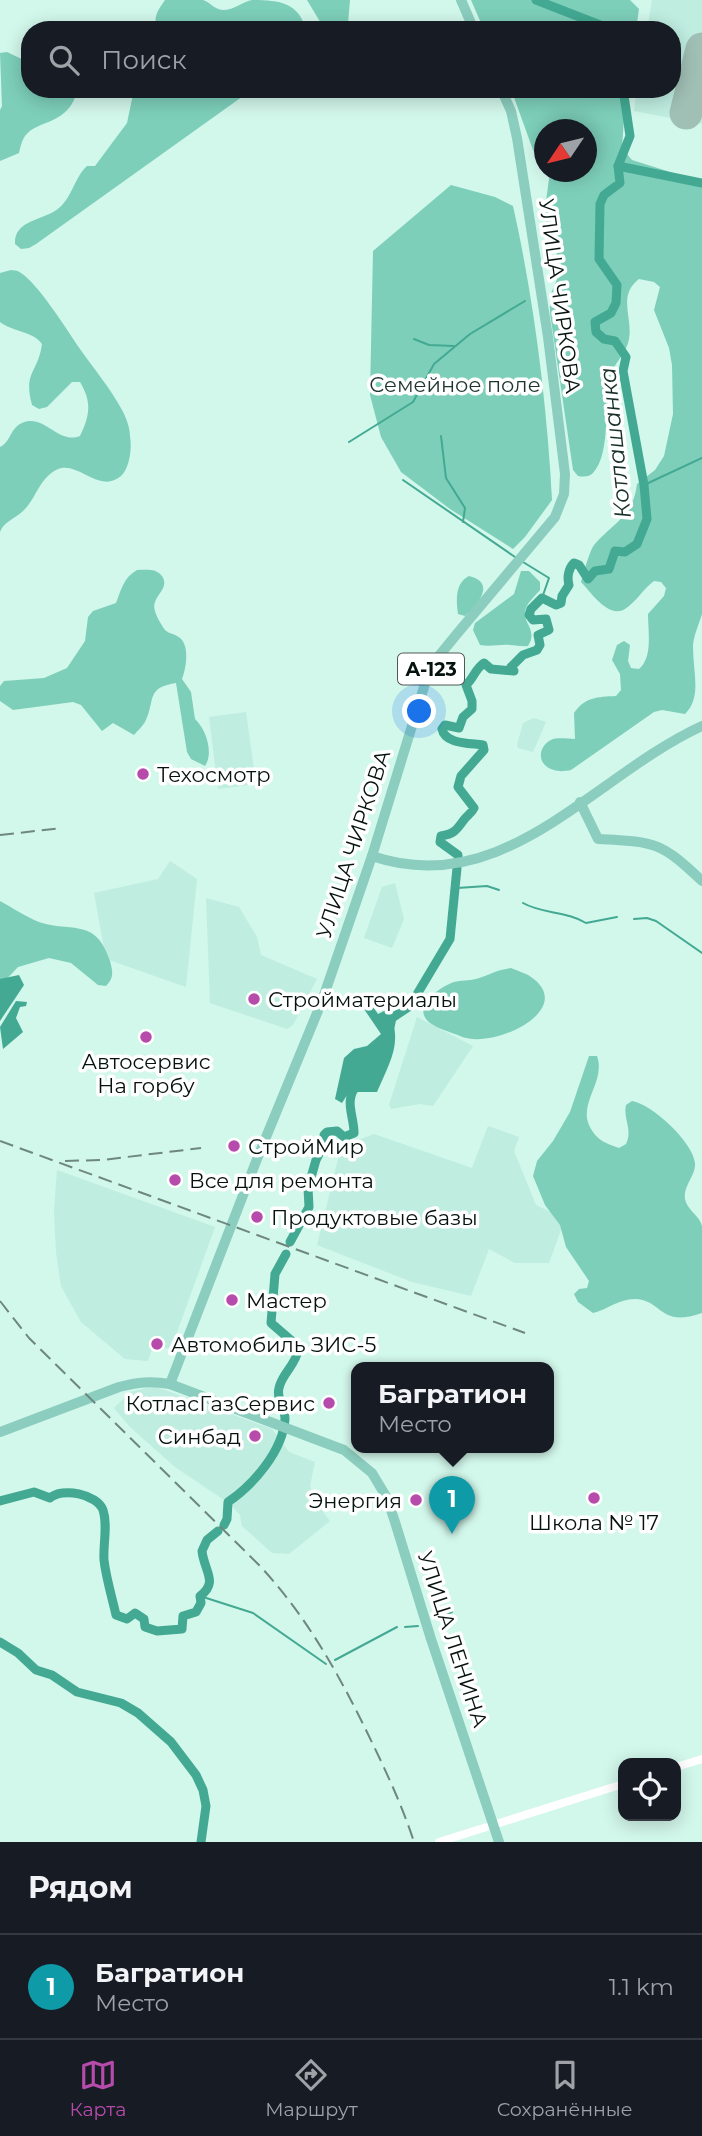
<!DOCTYPE html>
<html lang="ru">
<meta charset="utf-8">
<style>
:root{--surface:#171b24;--page:#20242c;--text:#f1f3f6;--muted:#9ea1a6;--line:#363941;--accent:#b64bab}
body{margin:0;font-family:Montserrat,sans-serif;background:var(--page);color:var(--text)}
.controls{position:absolute;right:21px;bottom:21px;display:grid;overflow:hidden;border-radius:14px;box-shadow:0 4px 18px #0003}
.controls button{width:63px;height:63px;display:grid;place-items:center;padding:0;border:0;border-bottom:2px solid var(--line);background:var(--surface);color:var(--text);font:35px sans-serif}
.compass{position:absolute;left:534px;top:119px;width:63px;height:63px;border-radius:50%;background:var(--surface);box-shadow:0 4px 18px #0003;rotate:235deg}
.you{position:absolute;left:420px;top:712px;width:24px;height:24px;margin:-18px;border:5px solid #fff;border-radius:50%;background:#1a73e8;box-shadow:0 0 0 10px #1a73e833}
.badge{display:grid;place-items:center;width:46px;height:46px;border-radius:50%;background:var(--accent);color:#fff;font-size:23px;font-weight:700}
.pin{position:absolute;translate:-50% -58px;filter:drop-shadow(0 2px 4px #0008)}
.pin::after{content:'';position:absolute;top:37px;width:24px;height:21px;background:inherit;clip-path:polygon(0 0,100% 0,50% 100%)}
.popup{position:absolute;left:351px;top:1362px;width:203px;height:91px;box-sizing:border-box;display:grid;place-content:center;border-radius:14px;background:var(--surface);filter:drop-shadow(0 2px 5px #0005);font-size:23px;white-space:nowrap;color:var(--muted)}
.popup b{font-size:26px;color:var(--text)}
.popup::after{content:'';position:absolute;left:50%;top:100%;margin-left:-14px;border:14px solid transparent;border-top-color:var(--surface)}
.list{margin:0;padding:0;list-style:none}
h2{display:flex;justify-content:space-between;align-items:center;height:91px;margin:0;padding:0 28px;font-size:30px}
h2 small{font-size:23px;font-weight:400;color:var(--muted)}
.list li{display:grid;grid-template-columns:46px 1fr auto;gap:21px;align-items:center;box-sizing:border-box;height:105px;padding:0 28px;border-top:2px solid var(--line)}
.list b{display:block;font-size:26px;white-space:nowrap}
.list p{margin:0;font-size:23px;white-space:nowrap;color:var(--muted)}
.list em{font-size:23px;font-style:normal;color:var(--muted)}
.icon{flex:none;width:38px;height:38px;fill:none;stroke:currentColor;stroke-width:2;stroke-linecap:round;stroke-linejoin:round}
.map{position:relative;flex:none;width:702px;height:1842px;overflow:hidden}
.search{position:absolute;background:var(--surface);box-shadow:0 4px 18px #0003;left:21px;right:21px;top:21px;height:77px;display:flex;align-items:center;gap:18px;box-sizing:border-box;padding:0 24px;border-radius:28px;color:var(--muted);font-size:26px}
.sheet{height:196px;background:var(--surface)}
nav{display:flex;justify-content:space-around;align-items:center;box-sizing:border-box;height:98px;border-top:2px solid var(--line);background:var(--surface);font-size:19px;color:var(--muted)}
nav a{display:grid;justify-items:center;gap:4px}
nav .on{color:var(--accent)}
.map>svg:first-child{display:block}
</style>
<div class="map">
<svg width="702" height="1842" viewBox="0 0 702 1842">
<rect width="100%" height="100%" fill="#d2f7eb"/>
<g fill="#bfede0">
<path d="M 652,0 L 702,0 L 702,124 L 634,111 L 637,89 L 672,89 L 672,30 L 647,30 Z"/>
<path d="M 246,712 L 256,784 L 218,789 L 209,717 Z"/>
<path d="M 534,718 L 546,722 L 533,752 L 518,748 L 517,745 L 523,723 Z"/>
<path d="M 170,861 L 197,879 L 186,987 L 106,959 L 94,893 L 158,879 Z"/>
<path d="M 395,883 L 404,919 L 392,948 L 364,938 L 382,887 Z"/>
<path d="M 206,898 L 239,907 L 257,937 L 261,955 L 317,979 L 293,1025 L 287,1029 L 210,1003 Z"/>
<path d="M 417,1017 L 473,1046 L 433,1106 L 420,1104 L 391,1109 L 389,1105 Z"/>
<path d="M 488,1126 L 519,1137 L 514,1151 L 536,1205 L 565,1219 L 549,1263 L 515,1263 L 489,1249 L 471,1296 L 412,1282 L 317,1245 L 341,1147 L 374,1134 L 472,1168 Z"/>
<path d="M 57,1170 L 215,1227 L 171,1349 L 153,1346 L 148,1361 L 125,1359 L 81,1322 L 61,1286 L 56,1252 L 54,1211 Z"/>
<path d="M 154,1386 L 272,1429 L 289,1452 L 315,1462 L 310,1486 L 314,1500 L 330,1521 L 289,1554 L 272,1553 L 242,1526 L 240,1515 L 230,1504 L 175,1467 L 130,1427 L 114,1408 L 130,1392 Z"/>
</g>
<g fill="#7dcfba">
<path d="M 165,0 C 177,0 192,0 203,0 C 210,2 214,9 222,10 C 236,10 241,2 252,0 C 278,0 299,2 306,30 L 159,30 L 156,27 C 154,15 158,10 165,0 Z"/>
<path d="M 307,0 L 350,0 L 348,23 L 338,30 L 325,30 Z"/>
<path d="M 471,0 L 630,0 L 639,9 L 636,30 L 484,30 Z"/>
<path d="M 7,52 L 30,63 L 30,89 L 78,89 C 68,127 39,118 25,136 C 22,140 20,148 19,153 L 0,161 L 0,110 L 2,106 L 0,53 Z"/>
<path d="M 137,89 L 253,89 L 36,244 L 29,248 L 21,249 L 15,244 C 14,219 44,221 59,208 C 73,196 74,178 87,166 L 95,166 L 127,123 L 132,99 Z"/>
<path d="M 511,89 L 626,89 L 622,148 L 632,160 L 702,182 L 702,614 C 699,624 693,637 693,647 C 693,672 702,698 685,714 L 662,710 L 654,712 L 571,770 C 566,771 559,772 554,770 C 537,766 537,747 551,740 C 557,737 568,739 575,739 L 574,713 C 585,697 597,697 616,696 L 621,690 L 620,674 L 612,660 L 617,645 L 624,641 L 630,645 L 628,661 L 631,668 L 639,669 C 653,657 648,632 648,614 L 664,596 L 666,588 L 661,582 L 654,581 C 643,589 636,602 625,609 C 608,619 591,592 581,582 C 584,573 589,552 594,545 C 613,523 633,517 637,484 L 655,470 L 664,456 L 673,414 L 672,365 L 669,348 L 654,310 L 660,287 L 654,282 L 639,279 C 617,296 633,317 629,339 C 627,352 616,361 612,372 C 603,398 612,453 593,473 C 589,477 584,477 578,476 L 573,470 L 550,313 L 550,296 L 560,272 L 561,264 L 546,226 L 546,201 L 550,172 L 586,172 L 586,130 L 544,130 L 544,160 L 533,150 Z"/>
<path d="M 451,185 L 495,197 L 513,206 C 534,299 547,405 552,500 L 525,537 L 513,549 L 450,509 L 401,472 L 381,437 L 370,395 L 373,251 Z"/>
<path d="M 11,270 C 16,271 17,270 21,273 C 39,285 67,330 80,349 C 94,369 111,389 122,410 C 126,417 130,428 130,436 C 132,448 130,467 121,476 C 99,495 77,459 56,470 C 39,479 36,499 23,511 C 15,519 4,521 0,532 L 0,447 C 11,442 10,428 22,423 C 44,413 58,445 80,436 C 90,415 92,402 80,382 L 72,382 L 47,407 L 39,409 L 32,405 C 23,372 38,373 42,344 C 33,331 13,332 0,322 L 0,273 Z"/>
<path d="M 137,570 C 146,570 156,568 162,576 C 171,590 150,596 155,611 C 156,616 162,626 165,630 C 169,634 176,634 180,638 C 190,646 186,669 182,679 L 191,692 L 195,719 C 206,729 214,753 205,766 L 191,759 L 187,752 L 176,683 C 145,688 156,700 145,722 C 142,727 137,731 134,735 L 113,723 L 102,731 L 81,705 L 73,702 L 13,710 L 0,701 L 0,686 L 4,681 L 44,678 L 67,668 L 85,641 L 88,617 L 93,611 L 116,603 C 121,590 124,577 137,570 Z"/>
<path d="M 521,571 L 529,571 L 540,582 L 540,590 C 536,595 528,602 526,608 C 520,622 539,629 528,646 C 521,647 517,645 510,645 C 500,644 491,647 480,645 L 473,630 L 475,623 L 514,594 Z"/>
<path d="M 469,576 C 497,583 477,605 465,616 L 458,614 C 456,600 455,583 469,576 Z"/>
<path d="M 0,901 C 13,908 26,917 39,922 C 72,933 96,917 110,961 C 113,972 114,978 106,986 L 98,985 L 71,963 L 49,958 L 18,967 L 0,986 Z"/>
<path d="M 511,968 C 517,971 526,973 531,977 C 578,1009 493,1051 460,1036 C 451,1032 438,1029 430,1023 C 410,1007 440,987 454,982 C 461,980 469,981 476,979 C 490,975 495,970 511,968 Z"/>
<path d="M 589,1056 L 597,1056 C 606,1081 579,1102 589,1125 C 596,1140 605,1143 619,1148 L 626,1144 C 633,1129 623,1120 626,1105 L 632,1101 C 652,1104 693,1142 695,1163 C 696,1176 683,1185 685,1199 C 687,1210 700,1216 702,1226 C 702,1234 702,1245 702,1253 C 702,1273 702,1293 702,1313 C 659,1328 663,1300 635,1299 C 618,1299 609,1309 593,1313 L 578,1302 L 574,1294 L 579,1289 L 587,1288 L 589,1281 L 566,1247 L 560,1225 L 545,1205 L 533,1176 L 537,1161 L 553,1141 L 570,1112 Z"/>
</g>
<g fill="#43a992">
<path d="M 19,975 L 24,985 L 0,1021 L 0,979 Z"/>
<path d="M 365,1000 L 369,1001 L 378,1014 L 388,1009 C 404,1042 390,1061 377,1092 L 349,1092 L 342,1103 L 335,1099 L 344,1058 L 354,1049 L 367,1046 L 381,1034 L 364,1009 Z"/>
<path d="M 16,1001 L 27,1002 L 26,1006 L 20,1007 L 16,1018 L 23,1032 L 3,1049 L 0,1027 Z"/>
</g>
<g fill="none" stroke-linecap="round" stroke-linejoin="round">
<g stroke="#43a992" stroke-width="2">
<path d="M 414,339 L 429,345 L 454,346"/>
<path d="M 441,436 L 446,478 L 465,508 L 463,522"/>
<path d="M 349,442 L 413,402 L 434,364 L 470,334 L 525,301"/>
<path d="M 403,480 L 515,557"/>
<path d="M 644,485 L 702,458"/>
<path d="M 523,562 L 549,578 L 542,598"/>
<path d="M 457,888 L 487,886 L 499,890"/>
<path d="M 523,903 C 542,914 567,911 586,923 L 617,917"/>
<path d="M 634,919 L 647,918 L 656,921 L 702,953"/>
<path d="M 200,1596 L 253,1613 L 326,1664"/>
<path d="M 436,1619 L 452,1612"/>
<path d="M 405,1627 L 418,1626"/>
<path d="M 335,1660 L 397,1627"/>
</g>
<g stroke="#43a992" stroke-width="9">
<path d="M 536,0 L 613,30"/>
<path d="M 618,166 L 702,183"/>
<path d="M 458,859 L 458,855 L 440,842 L 441,836 C 453,834 456,831 463,821 C 467,815 471,814 474,808 L 458,787 L 461,776 L 484,750 L 483,745 C 469,743 445,744 442,729 L 445,725 L 459,728 L 463,717 L 472,709 L 472,701 L 466,685 C 474,678 475,669 484,663 L 491,669 L 514,671 L 511,667 L 523,655 L 537,650 L 540,645 L 538,635 L 549,630 L 546,619 L 533,620 L 529,615 L 531,609 L 542,598 L 556,605 L 561,603 L 562,596 L 569,585 C 567,578 568,569 574,563 L 579,565 L 588,579 L 595,571 L 609,569 L 615,551 L 625,552 L 637,544 L 647,519 L 644,485 L 623,371 L 626,357 L 615,341 L 604,339 L 596,332 L 595,322 L 611,313 L 616,303 L 617,285 L 599,259 L 600,204 L 604,195 L 620,183 L 618,166 L 630,136 L 623,89"/>
<path d="M 390,1027 L 392,1018 L 410,1006 L 450,939 L 457,868"/>
<path d="M 290,1242 L 309,1207 L 308,1188 L 316,1160 L 325,1143 L 324,1135 L 327,1132 L 337,1131 L 344,1137 L 354,1133 C 354,1115 343,1100 358,1084"/>
<path d="M 0,1501 L 34,1492 L 50,1498 C 62,1487 97,1494 103,1510 C 108,1525 103,1544 104,1560 C 106,1578 112,1597 116,1615 L 127,1619 L 135,1613 L 144,1619 L 145,1627 L 157,1631 L 182,1629 L 183,1616 L 196,1612 L 201,1603 L 200,1596 C 219,1582 204,1571 202,1551 L 207,1540 L 218,1531"/>
<path d="M 224,1525 L 227,1519 L 228,1502 C 253,1485 283,1451 285,1419 C 285,1408 276,1398 279,1388 C 282,1373 296,1365 298,1350 L 293,1342 L 271,1323 L 275,1274 L 286,1254"/>
<path d="M 0,1642 L 18,1653 L 36,1670 L 52,1675 L 77,1692 L 121,1703 L 138,1713 L 171,1742 L 196,1775 L 203,1790 L 206,1806 L 201,1842"/>
</g>
<path stroke="#a0bfb5" stroke-width="33" d="M 686,113 L 702,49"/>
<g stroke="#fff" stroke-width="8">
<path d="M 676,1767 L 702,1759"/>
<path d="M 439,1842 L 623,1784"/>
</g>
<g stroke="#8bcdbe" stroke-width="10">
<path d="M 461,0 L 474,30"/>
<path d="M 580,802 L 598,839 C 655,842 660,841 702,881"/>
<path d="M 372,856 C 504,901 593,776 702,726"/>
<path d="M 170,1384 L 257,1159 L 322,1001 L 372,856 L 427,677 L 434,662 L 456,635 L 555,517 L 564,494 L 565,474 L 548,337 L 517,138 L 511,111 L 501,89"/>
<path d="M 0,1432 L 119,1387 C 138,1382 151,1381 170,1384 L 344,1450 L 372,1473 L 387,1498 L 395,1522 L 431,1639 L 499,1842"/>
</g>
<g stroke="#6e877f" stroke-width="2" stroke-dasharray="14 7" stroke-linecap="butt">
<path d="M 0,835 L 62,828"/>
<path d="M 0,1141 L 525,1333"/>
<path d="M 65,1161 L 102,1160 L 201,1148"/>
<path d="M 0,1301 L 29,1338 L 259,1565 C 304,1613 336,1669 365,1728 C 383,1765 401,1802 414,1842"/>
</g>
</g>
<g fill="#b64bab" stroke="#fff" stroke-width="2.5">
<circle cx="143" cy="774" r="7"/>
<circle cx="254" cy="999" r="7"/>
<circle cx="146" cy="1037" r="7"/>
<circle cx="234" cy="1146" r="7"/>
<circle cx="175" cy="1180" r="7"/>
<circle cx="257" cy="1217" r="7"/>
<circle cx="232" cy="1300" r="7"/>
<circle cx="157" cy="1344" r="7"/>
<circle cx="329" cy="1403" r="7"/>
<circle cx="255" cy="1436" r="7"/>
<circle cx="594" cy="1498" r="7"/>
<circle cx="416" cy="1500" r="7"/>
</g>
<g text-anchor="middle" dominant-baseline="central" stroke-width="7" stroke-linejoin="round" paint-order="stroke">
<rect fill="#fff" stroke="#505956" stroke-width="2" x="398" y="653.5" width="66" height="31" rx="5"/>
<g font-size="19" font-weight="bold" fill="#05120e">
<text x="431" y="669">А-123</text>
</g>
<g font-size="21" fill="#05120e" stroke="#fff">
<text transform="translate(560 296) rotate(82)">УЛИЦА ЧИРКОВА</text>
<text transform="translate(353 844) rotate(-72)">УЛИЦА ЧИРКОВА</text>
<text transform="translate(453 1639) rotate(72)">УЛИЦА ЛЕНИНА</text>
</g>
<g font-size="21" fill="#1e352f" stroke="#fff">
<text x="455" y="384">Семейное поле</text>
</g>
<g font-size="21" fill="#05120e" stroke="#fff" text-anchor="start">
<text x="157" y="774">Техосмотр</text>
<text x="268" y="999">Стройматериалы</text>
<text x="146" y="1061" text-anchor="middle">Автосервис<tspan x="146" dy="24">На горбу</tspan></text>
<text x="248" y="1146">СтройМир</text>
<text x="189" y="1180">Все для ремонта</text>
<text x="271" y="1217">Продуктовые базы</text>
<text x="246" y="1300">Мастер</text>
<text x="171" y="1344">Автомобиль ЗИС-5</text>
<text x="315" y="1403" text-anchor="end">КотласГазСервис</text>
<text x="241" y="1436" text-anchor="end">Синбад</text>
<text x="402" y="1500" text-anchor="end">Энергия</text>
<text x="594" y="1522" text-anchor="middle">Школа № 17</text>
</g>
<g font-size="23" font-style="italic" fill="#182f29" stroke="#fff">
<text transform="translate(615 443) rotate(-96)">Котлашанка</text>
</g>
</g>
</svg>
<div class="controls">
<button><svg class="icon" aria-label="locate" viewBox="0 0 24 24"><circle cx="12" cy="12" r="6"/><path d="M12 2v4M12 18v4M2 12h4M18 12h4"/></svg></button>
</div>
<svg class="compass" viewBox="-18 -18 36 36"><path d="M0-13l5 13h-10z" fill="#e53935"/><path d="M0 13l5-13h-10z" fill="#9ea1a6"/></svg>
<div class="you"></div>
<div class="pin badge" style="left:452px;top:1534px;background:#0f9aa8">1</div>
<div class="popup"><b>Багратион</b>Место</div>
<div class="search"><svg class="icon" aria-label="search" viewBox="0 0 24 24"><circle cx="10" cy="10" r="6"/><path d="M15 15l6 6"/></svg>Поиск</div>
</div>
<section class="sheet">
<h2>Рядом<small></small></h2>
<ul class="list">
<li><span class="badge" style="background:#0f9aa8">1</span><div><b>Багратион</b><p>Место</p></div><em>1.1 km</em></li>
</ul>
</section>
<nav>
<a class="on"><svg class="icon" aria-label="map" viewBox="0 0 24 24"><path d="M3 6l6-2 6 2 6-2v14l-6 2-6-2-6 2zM9 4v14M15 6v14"/></svg>Карта</a>
<a><svg class="icon" aria-label="directions" viewBox="0 0 24 24"><path d="M12 3l9 9-9 9-9-9zM9 14v-3h6M13 9l2 2-2 2"/></svg>Маршрут</a>
<a><svg class="icon" aria-label="saved" viewBox="0 0 24 24"><path d="M7 4h10v16l-5-4-5 4z"/></svg>Сохранённые</a>
</nav>
